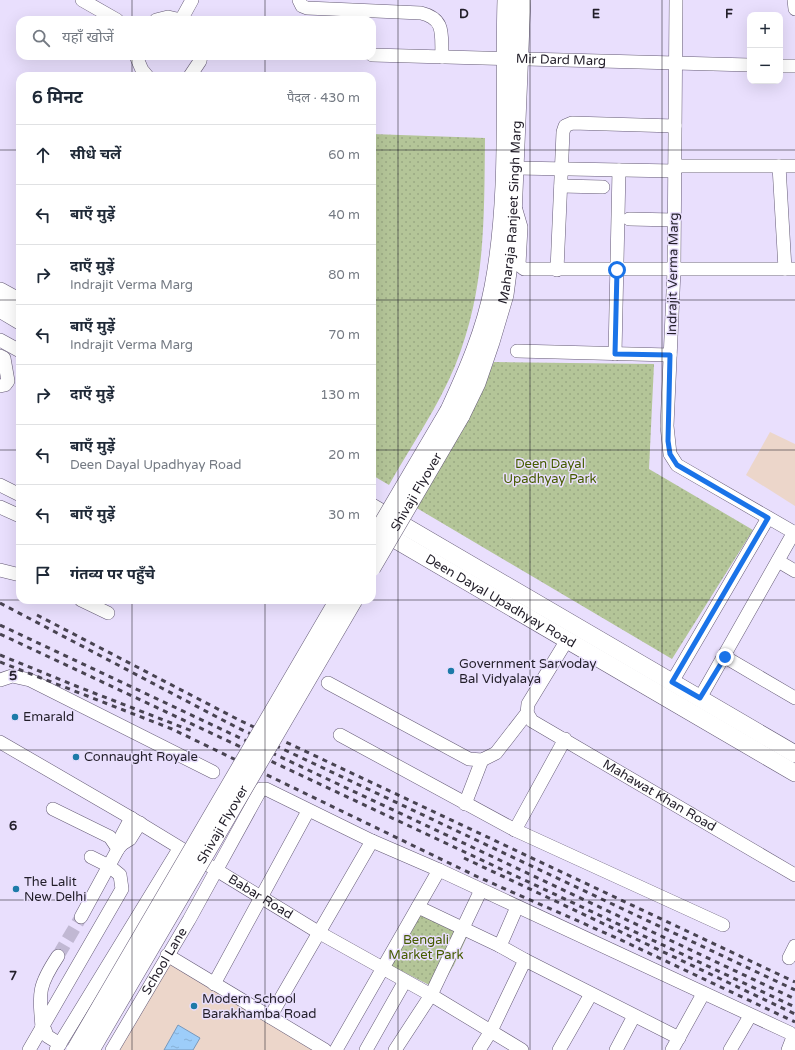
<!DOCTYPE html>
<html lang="hi">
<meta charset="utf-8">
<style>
:root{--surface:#fff;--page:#f2f2f3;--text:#1f2937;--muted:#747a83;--line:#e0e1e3}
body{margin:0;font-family:"Varela Round","Noto Sans Devanagari",sans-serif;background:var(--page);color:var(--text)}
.controls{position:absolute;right:12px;top:12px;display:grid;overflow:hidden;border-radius:8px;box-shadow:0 4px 16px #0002}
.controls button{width:36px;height:36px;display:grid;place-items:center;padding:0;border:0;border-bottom:1px solid var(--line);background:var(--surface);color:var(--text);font:20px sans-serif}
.stop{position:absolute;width:12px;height:12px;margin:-9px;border:3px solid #1a73e8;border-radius:50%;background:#fff}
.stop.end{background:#1a73e8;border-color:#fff;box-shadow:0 1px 4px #0008}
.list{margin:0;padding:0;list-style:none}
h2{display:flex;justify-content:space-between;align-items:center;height:52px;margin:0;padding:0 16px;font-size:17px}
h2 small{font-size:13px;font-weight:400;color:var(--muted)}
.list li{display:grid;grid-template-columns:26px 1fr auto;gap:12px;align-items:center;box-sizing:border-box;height:60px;padding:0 16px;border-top:1px solid var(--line)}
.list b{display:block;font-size:15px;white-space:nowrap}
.list p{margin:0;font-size:13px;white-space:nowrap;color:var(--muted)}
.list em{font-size:13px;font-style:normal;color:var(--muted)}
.icon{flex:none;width:22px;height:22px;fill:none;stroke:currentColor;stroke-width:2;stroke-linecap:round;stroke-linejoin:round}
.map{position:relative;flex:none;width:795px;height:1050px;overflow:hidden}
.search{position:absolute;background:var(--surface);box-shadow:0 4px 16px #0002;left:16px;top:16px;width:360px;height:44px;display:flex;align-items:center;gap:10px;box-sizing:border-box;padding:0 14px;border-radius:12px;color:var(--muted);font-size:15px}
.panel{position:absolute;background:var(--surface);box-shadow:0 4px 16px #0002;left:16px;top:72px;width:360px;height:532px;border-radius:12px}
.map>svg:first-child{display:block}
</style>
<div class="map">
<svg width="795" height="1050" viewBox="0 0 795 1050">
<defs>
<pattern id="green-dots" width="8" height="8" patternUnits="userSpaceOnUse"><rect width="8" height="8" fill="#b4c598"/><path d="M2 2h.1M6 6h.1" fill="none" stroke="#9aa983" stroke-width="1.8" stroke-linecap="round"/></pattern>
<pattern id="water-ripples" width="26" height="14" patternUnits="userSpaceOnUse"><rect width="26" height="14" fill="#9dcdf9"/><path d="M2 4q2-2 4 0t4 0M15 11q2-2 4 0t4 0" fill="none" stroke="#87b0d5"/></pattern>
</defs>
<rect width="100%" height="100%" fill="#e9dffd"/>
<g fill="#ecd6ca">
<path d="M 770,432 L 795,444 L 795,506 L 746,475 Z"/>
<path d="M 170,963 L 318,1050 L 119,1050 Z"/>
</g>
<g fill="url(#green-dots)">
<path d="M 372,134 L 485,138 C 484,219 486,289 455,366 C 438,407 411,446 389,485 L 372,475 Z"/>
<path d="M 494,362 L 654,364 L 649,469 L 753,530 L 672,659 L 415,507 L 472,408 Z"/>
<path d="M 416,902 L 471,928 L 454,965 L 439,990 L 380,960 Z"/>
</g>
<path fill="url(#water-ripples)" stroke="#7898bb" d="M 178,1025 L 200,1038 L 193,1050 L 164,1050 Z"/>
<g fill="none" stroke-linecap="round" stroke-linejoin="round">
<path stroke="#c1b8d3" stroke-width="13" stroke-dasharray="13 6" stroke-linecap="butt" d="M 58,956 L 81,917"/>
<defs>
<g id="minor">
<path d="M 82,0 L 117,20"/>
<path d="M 299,0 L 302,6 L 307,8 L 421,13 C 446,19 441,35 442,57"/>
<path d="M 676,0 L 674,270 L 667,426 L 670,454 L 677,465 L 795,533"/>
<path d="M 794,0 L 795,9"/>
<path d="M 156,20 L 168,17 L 181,20"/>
<path d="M 181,20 L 192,0"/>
<path id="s1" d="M 372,55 L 750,65"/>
<path d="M 136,56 L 142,70 L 147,76"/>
<path d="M 780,66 L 795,66"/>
<path d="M 190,76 L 200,61 L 201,56"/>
<path d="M 675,166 L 795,166"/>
<path d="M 779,166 L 785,269"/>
<path d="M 516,168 L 675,171"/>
<path d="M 561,186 L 603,187"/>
<path d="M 516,210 L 521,227 L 519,265 L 524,269 L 795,269"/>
<path d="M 629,219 L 674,220"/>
<path d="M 557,270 L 563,132 L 565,126 L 572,123 L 675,126"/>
<path d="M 0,340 L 20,351"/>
<path d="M 517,351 L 670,355"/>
<path d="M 615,354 L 619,170"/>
<path d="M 0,356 L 4,358 L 8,381 L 5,385 L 0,386"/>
<path d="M 0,485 L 20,495"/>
<path d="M 0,507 L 20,516"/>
<path d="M 778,561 L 795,571"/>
<path d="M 0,570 L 20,575"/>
<path d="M 81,600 L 108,613"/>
<path d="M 725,657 L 795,698"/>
<path d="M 0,680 L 12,676 L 30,680 L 213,772"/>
<path d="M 672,682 L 768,518"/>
<path d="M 328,683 L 469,759 L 482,760 L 496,753 L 527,713 L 528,704 L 567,640"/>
<path d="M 700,698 L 794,532"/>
<path id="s2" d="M 527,713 L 532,721 L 795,875"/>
<path d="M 340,735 L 515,830 L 723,925"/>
<path id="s3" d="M 0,742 L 131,818 L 318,932 L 431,995 L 522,1050"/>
<path d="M 465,804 L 482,760"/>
<path d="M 53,809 L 110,837 L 118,849"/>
<path d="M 515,830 L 565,739"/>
<path d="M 122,844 L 122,835 L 131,818"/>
<path d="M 418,907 L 500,946"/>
<path d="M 81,917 L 118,849 L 122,844 L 130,839 L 140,823"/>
<path d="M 167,955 L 325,1050"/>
<path d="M 789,958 L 795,946"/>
<path d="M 525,960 L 679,1038"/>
<path d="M 214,984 L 308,811"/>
<path d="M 270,1017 L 372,841"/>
<path d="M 42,1027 C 39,992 38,986 58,956"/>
<path d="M 42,1027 L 45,1030 L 47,1036 L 60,1044"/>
<path d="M 29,1050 L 122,889 L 120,875 L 109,866 L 91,857"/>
<path d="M 56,1050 L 179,849"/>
<path id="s4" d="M 112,1050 L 189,920 L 261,789 L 266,789 L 372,841 L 439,870 L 790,1033 L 793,1037 L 788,1050"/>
<path d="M 336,1050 L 439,870"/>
<path d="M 366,1050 L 405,981"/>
<path d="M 395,1050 L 431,995 L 481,890"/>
<path d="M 479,1050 L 491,1031 L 525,960 L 500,946 L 517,907"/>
<path d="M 559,1050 L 591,994"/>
<path d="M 616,1050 L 634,1016"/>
<path d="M 672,1050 L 703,994"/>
<path d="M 730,1050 L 750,1016"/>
</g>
<g id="major">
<path d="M 0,291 L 20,302"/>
<path d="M 0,309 L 20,321"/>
<path d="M 449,410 C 467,371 485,330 493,287 C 511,193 503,95 506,0"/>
<path id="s5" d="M 461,416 L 477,383 L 491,342 L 505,295 L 512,241 L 522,0"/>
<path d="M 372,507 L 795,754"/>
<path id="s6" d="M 377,529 L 795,773"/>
</g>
</defs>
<use href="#minor" stroke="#655b76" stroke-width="14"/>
<use href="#major" stroke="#655b76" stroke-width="18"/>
<use href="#minor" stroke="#fff" stroke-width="13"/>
<use href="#major" stroke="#fff" stroke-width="17"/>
<g stroke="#484351" stroke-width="3" stroke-dasharray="5 5" stroke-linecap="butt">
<path d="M 0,603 L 236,727 L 795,990"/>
<path d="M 37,615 L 239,720 L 795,982"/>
<path d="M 0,625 L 795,999"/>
<path d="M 0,634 L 795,1007"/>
<path d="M 0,655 L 76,686 L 192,731"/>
<path d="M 0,662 L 172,729 L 478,877 L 619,939 L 795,1022"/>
<path d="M 464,858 L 795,1014"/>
</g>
<defs>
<g id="major-bridge">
<path d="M 372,541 L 449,410"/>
<path id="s7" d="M 372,568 L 461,416"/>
<path d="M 75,1050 L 338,600"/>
<path id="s8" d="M 91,1050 L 354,600"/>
</g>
</defs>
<use href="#major-bridge" stroke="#655b76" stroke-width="18" stroke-linecap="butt"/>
<use href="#major-bridge" stroke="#fff" stroke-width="17"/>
</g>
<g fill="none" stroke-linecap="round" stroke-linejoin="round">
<path stroke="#1a73e8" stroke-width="5" d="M 617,270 L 615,354 L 670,355 L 668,441 L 670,454 L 677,465 L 768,518 L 672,682 L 700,698 L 725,657"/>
</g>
<path fill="none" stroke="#221e29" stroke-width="1" stroke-opacity="0.55" d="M 132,0 L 132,20M 265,0 L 265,20M 398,0 L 398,1050M 530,0 L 530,1050M 662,0 L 662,1050M 132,56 L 132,76M 265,56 L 265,76M 0,150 L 20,150M 372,150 L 795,150M 0,300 L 20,300M 372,300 L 795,300M 0,450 L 20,450M 372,450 L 795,450M 0,600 L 20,600M 20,600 L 372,600M 132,600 L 132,1050M 265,600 L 265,1050M 372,600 L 795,600M 0,750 L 795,750M 0,900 L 795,900"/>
<g fill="#1d7aa8" stroke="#e9dffd" stroke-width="1.5">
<circle cx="451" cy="671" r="4"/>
<circle cx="15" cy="717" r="4"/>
<circle cx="76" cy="757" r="4"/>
<circle cx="16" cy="889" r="4"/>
<circle cx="194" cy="1006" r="4"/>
</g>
<g text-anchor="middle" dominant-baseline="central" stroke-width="3" stroke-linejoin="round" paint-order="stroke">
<g font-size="13" fill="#221e29" stroke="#e9dffd">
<text stroke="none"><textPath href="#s1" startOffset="189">Mir Dard Marg</textPath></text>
<text stroke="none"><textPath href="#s5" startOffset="212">Maharaja Ranjeet Singh Marg</textPath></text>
<text transform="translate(673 274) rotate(-89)">Indrajit Verma Marg</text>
<text stroke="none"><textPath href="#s7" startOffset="88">Shivaji Flyover</textPath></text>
<text stroke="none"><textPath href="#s6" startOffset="143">Deen Dayal Upadhyay Road</textPath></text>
<text stroke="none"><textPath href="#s2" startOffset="157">Mahawat Khan Road</textPath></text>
<text stroke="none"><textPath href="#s8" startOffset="261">Shivaji Flyover</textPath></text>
<text stroke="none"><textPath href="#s3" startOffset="303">Babar Road</textPath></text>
<text stroke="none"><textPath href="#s4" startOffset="103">School Lane</textPath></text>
</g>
<g font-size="13" fill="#465c00" stroke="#e9dffd">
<text x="550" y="464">Deen Dayal<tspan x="550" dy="15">Upadhyay Park</tspan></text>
<text x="426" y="940">Bengali<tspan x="426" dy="15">Market Park</tspan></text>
</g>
<g font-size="13" fill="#221e29" stroke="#e9dffd" text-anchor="start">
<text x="459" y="664">Government Sarvoday<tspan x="459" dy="15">Bal Vidyalaya</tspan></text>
<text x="23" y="717">Emarald</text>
<text x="84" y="757">Connaught Royale</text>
<text x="24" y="882">The Lalit<tspan x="24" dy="15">New Delhi</tspan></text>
<text x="202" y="999">Modern School<tspan x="202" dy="15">Barakhamba Road</tspan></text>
</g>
</g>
<g font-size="13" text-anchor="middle" font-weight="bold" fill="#221e29" stroke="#e9dffd" stroke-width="3" stroke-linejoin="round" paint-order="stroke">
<text x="464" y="18">D</text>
<text x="596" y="18">E</text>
<text x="729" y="18">F</text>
<text x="13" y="680">5</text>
<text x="13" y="830">6</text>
<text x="13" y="980">7</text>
</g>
</svg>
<div class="controls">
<button>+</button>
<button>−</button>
</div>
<div class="stop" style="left:617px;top:270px"></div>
<div class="stop end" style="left:725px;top:657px"></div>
<div class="search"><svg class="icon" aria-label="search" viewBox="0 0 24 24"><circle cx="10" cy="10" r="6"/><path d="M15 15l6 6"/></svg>यहाँ खोजें</div>
<section class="panel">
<h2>6 मिनट<small>पैदल · 430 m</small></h2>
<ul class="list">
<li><svg class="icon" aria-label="ahead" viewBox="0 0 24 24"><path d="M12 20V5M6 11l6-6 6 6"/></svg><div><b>सीधे चलें</b></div><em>60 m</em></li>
<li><svg class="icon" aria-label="left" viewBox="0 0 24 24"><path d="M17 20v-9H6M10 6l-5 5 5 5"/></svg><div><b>बाएँ मुड़ें</b></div><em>40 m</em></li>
<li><svg class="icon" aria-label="right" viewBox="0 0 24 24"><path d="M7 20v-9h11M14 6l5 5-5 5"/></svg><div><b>दाएँ मुड़ें</b><p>Indrajit Verma Marg</p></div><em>80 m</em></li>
<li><svg class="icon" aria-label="left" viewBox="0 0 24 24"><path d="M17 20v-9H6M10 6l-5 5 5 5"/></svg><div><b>बाएँ मुड़ें</b><p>Indrajit Verma Marg</p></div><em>70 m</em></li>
<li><svg class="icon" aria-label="right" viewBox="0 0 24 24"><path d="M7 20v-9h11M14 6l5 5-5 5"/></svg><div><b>दाएँ मुड़ें</b></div><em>130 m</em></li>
<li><svg class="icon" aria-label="left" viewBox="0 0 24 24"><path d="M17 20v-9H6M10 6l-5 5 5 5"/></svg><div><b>बाएँ मुड़ें</b><p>Deen Dayal Upadhyay Road</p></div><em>20 m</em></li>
<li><svg class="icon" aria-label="left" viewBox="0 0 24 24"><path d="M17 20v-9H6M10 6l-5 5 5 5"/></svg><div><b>बाएँ मुड़ें</b></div><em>30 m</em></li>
<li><svg class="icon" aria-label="arrive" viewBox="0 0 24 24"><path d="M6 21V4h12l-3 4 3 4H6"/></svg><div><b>गंतव्य पर पहुँचे</b></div></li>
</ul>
</section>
</div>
